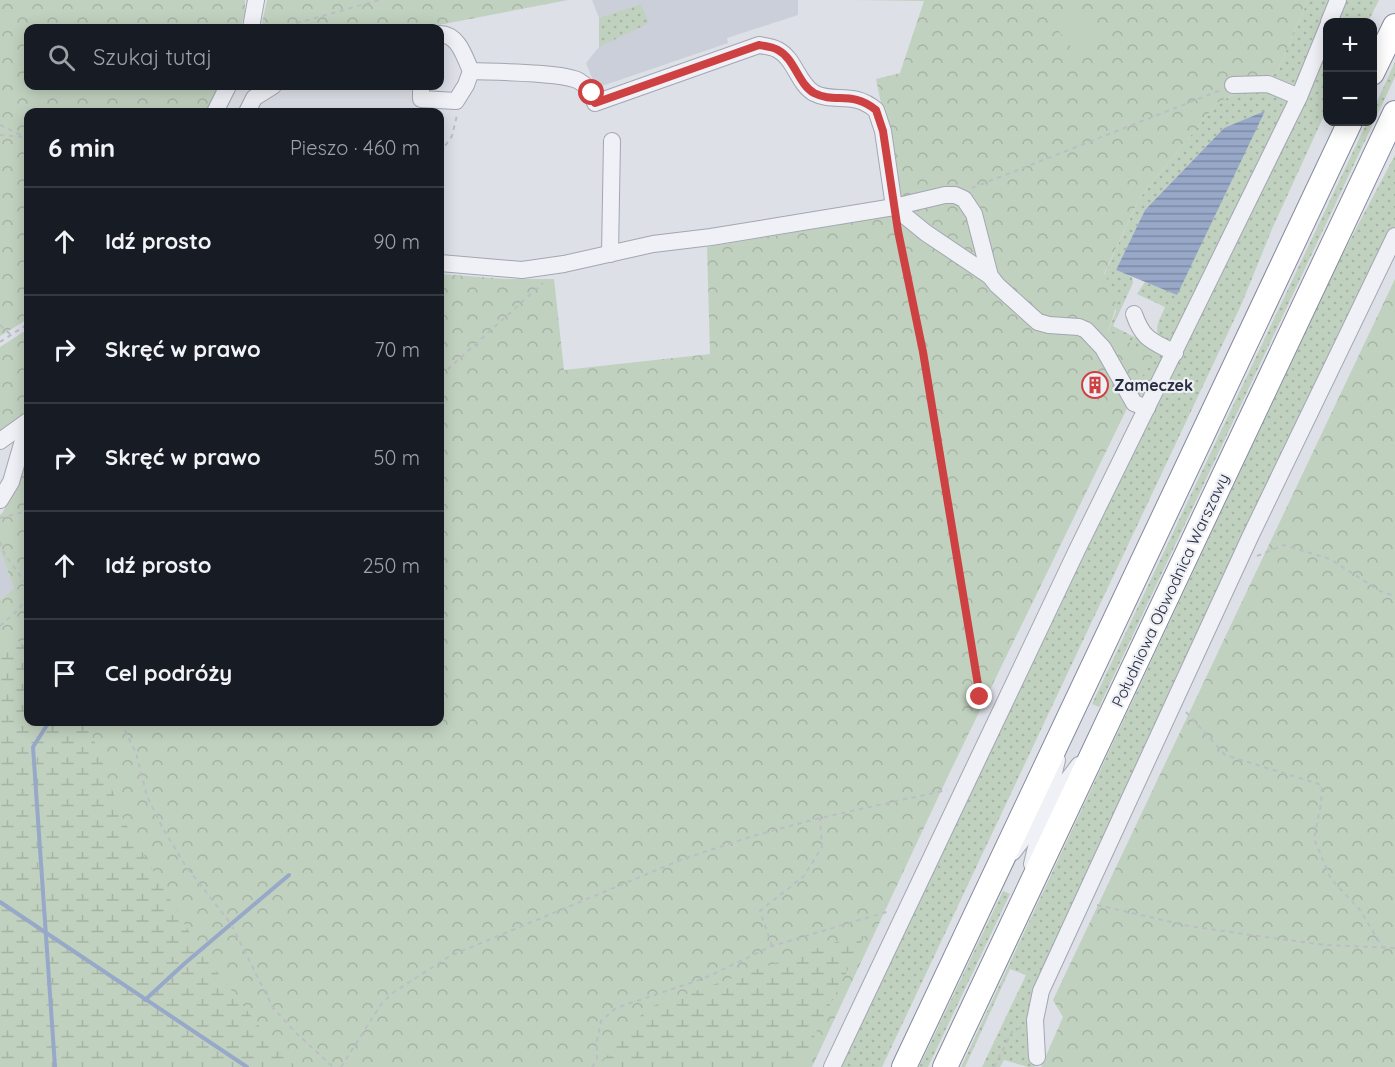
<!DOCTYPE html>
<html lang="pl">
<meta charset="utf-8">
<style>
:root{--surface:#171b24;--page:#20242c;--text:#f1f3f6;--muted:#9ea1a6;--line:#363941}
body{margin:0;font-family:Quicksand,sans-serif;background:var(--page);color:var(--text)}
.controls{position:absolute;right:18px;top:18px;display:grid;overflow:hidden;border-radius:12px;box-shadow:0 3px 15px #0003}
.controls button{width:54px;height:54px;display:grid;place-items:center;padding:0;border:0;border-bottom:2px solid var(--line);background:var(--surface);color:var(--text);font:30px sans-serif}
.stop{position:absolute;width:18px;height:18px;margin:-14px;border:4px solid #cd4142;border-radius:50%;background:#fff}
.stop.end{background:#cd4142;border-color:#fff;box-shadow:0 2px 6px #0008}
.list{margin:0;padding:0;list-style:none}
h2{display:flex;justify-content:space-between;align-items:center;height:78px;margin:0;padding:0 24px;font-size:26px}
h2 small{font-size:20px;font-weight:400;color:var(--muted)}
.list li{display:grid;grid-template-columns:39px 1fr auto;gap:18px;align-items:center;box-sizing:border-box;height:108px;padding:0 24px;border-top:2px solid var(--line)}
.list b{display:block;font-size:22px;white-space:nowrap}
.list em{font-size:20px;font-style:normal;color:var(--muted)}
.icon{flex:none;width:33px;height:33px;fill:none;stroke:currentColor;stroke-width:2;stroke-linecap:round;stroke-linejoin:round}
.map{position:relative;flex:none;width:1395px;height:1067px;overflow:hidden}
.search{position:absolute;background:var(--surface);box-shadow:0 3px 15px #0003;left:24px;top:24px;width:420px;height:66px;display:flex;align-items:center;gap:15px;box-sizing:border-box;padding:0 21px;border-radius:12px;color:var(--muted);font-size:22px}
.panel{position:absolute;background:var(--surface);box-shadow:0 3px 15px #0003;left:24px;top:108px;width:420px;height:618px;border-radius:12px}
.map>svg:first-child{display:block}
</style>
<div class="map">
<svg width="1395" height="1067" viewBox="0 0 1395 1067">
<defs>
<pattern id="green-dots" width="8" height="8" patternUnits="userSpaceOnUse" patternTransform="scale(1.5)"><rect width="8" height="8" fill="#c1d1bf"/><path d="M2 2h.1M6 6h.1" fill="none" stroke="#a6b4a5" stroke-width="1.8" stroke-linecap="round"/></pattern>
<pattern id="forest-crowns" width="20" height="18" patternUnits="userSpaceOnUse" patternTransform="scale(1.5)"><rect width="20" height="18" fill="#c1d1bf"/><path d="M2 6a3 3 0 1 1 6 0M12 15a3 3 0 1 1 6 0" fill="none" stroke="#a6b4a5"/></pattern>
<pattern id="wetland-marsh" width="20" height="14" patternUnits="userSpaceOnUse" patternTransform="scale(1.5)"><rect width="20" height="14" fill="#c1d1bf"/><path d="M1 5h8M5 5V1M11 12h8M15 12V8" fill="none" stroke="#a6b4a5"/></pattern>
<pattern id="water-rules" width="6" height="5" patternUnits="userSpaceOnUse" patternTransform="scale(1.5)"><rect width="6" height="5" fill="#98a8c8"/><path d="M0 2.5h6" fill="none" stroke="#7c89a4"/></pattern>
</defs>
<rect width="100%" height="100%" fill="#dde0e7"/>
<g fill="#cbcfd9">
<path d="M 592,0 L 798,0 L 798,15 L 727,38 L 728,43 L 596,88 L 586,63 L 599,47 L 599,18 Z"/>
<path d="M 0,551 L 14,588 L 0,600 Z"/>
</g>
<g fill="url(#green-dots)">
<path d="M 1308,0 L 1331,0 L 1299,79 L 1294,85 L 1270,76 L 1277,72 Z"/>
<path d="M 1344,0 L 1379,0 L 1368,22 L 1335,22 Z"/>
<path d="M 641,4 L 649,23 L 599,47 L 599,18 Z"/>
<path d="M 1327,39 L 1327,109 L 1272,229 L 1242,303 L 882,1067 L 838,1067 L 1111,493 L 1233,252 Z"/>
<path d="M 1395,62 L 1395,77 L 1099,707 L 1092,704 L 1367,122 L 1372,122 L 1373,110 Z"/>
<path d="M 1249,87 L 1287,97 L 1288,104 L 1175,340 L 1165,341 C 1150,332 1160,320 1165,307 L 1137,294 L 1145,282 L 1177,294 L 1224,128 L 1145,210 L 1116,270 L 1132,277 L 1133,283 L 1113,326 L 1162,351 L 1165,354 L 1147,398 L 1134,393 L 1108,332 L 1116,311 L 1104,275 L 1139,199 L 1217,103 Z"/>
<path d="M 1395,155 L 1395,226 L 1326,363 L 1034,990 L 1027,1036 L 1035,1067 L 1028,1067 L 1004,1060 L 1000,1067 L 982,1067 L 1026,975 L 1010,969 L 965,1067 L 961,1067 L 1339,261 Z"/>
<path d="M 1003,891 L 1010,894 L 928,1067 L 919,1067 Z"/>
</g>
<g fill="url(#forest-crowns)">
<path d="M 0,0 L 245,0 L 245,14 L 240,28 L 28,28 L 28,86 L 220,86 L 207,112 L 28,112 L 28,213 L 24,218 L 28,223 L 28,319 L 0,336 Z"/>
<path d="M 267,0 L 568,0 L 423,28 L 261,28 Z"/>
<path d="M 855,0 L 1308,0 L 1277,72 L 1217,103 L 1139,199 L 1104,274 C 1120,299 1118,304 1108,331 L 1153,355 L 949,774 L 812,1067 L 0,1067 L 0,600 L 14,588 L 0,551 L 0,515 L 3,512 L 28,447 L 28,722 L 440,722 L 440,274 L 506,279 L 554,279 L 564,370 L 710,354 L 707,247 L 904,214 L 876,79 L 900,73 L 924,1 Z"/>
<path d="M 1395,279 L 1395,1067 L 1041,1067 L 1063,1017 L 1053,1000 Z"/>
<path d="M 28,329 L 28,413 L 0,434 L 0,347 Z"/>
</g>
<g fill="url(#wetland-marsh)">
<path d="M 16,639 L 28,649 L 28,722 L 87,722 L 123,819 L 198,947 L 282,1056 L 298,1067 L 0,1067 L 0,652 Z"/>
<path d="M 867,931 L 799,1067 L 598,1067 L 647,1008 Z"/>
</g>
<path fill="#c1d1bf" d="M 1073,3 L 1098,34 L 1075,52 L 1051,21 Z"/>
<path fill="url(#water-rules)" d="M 1265,111 L 1177,295 L 1116,270 L 1145,210 L 1224,128 Z"/>
<g fill="none" stroke-linecap="round" stroke-linejoin="round">
<g stroke="#98a8c8" stroke-width="4">
<path d="M 49,722 L 33,747 L 55,1067"/>
<path d="M 0,902 L 247,1067"/>
<path d="M 145,1000 L 184,964 L 289,875"/>
</g>
<defs>
<g id="minor">
<path d="M 1329,22 L 1338,0"/>
<path d="M 251,28 L 256,0"/>
<path d="M 471,71 C 493,72 563,72 579,81 C 588,86 592,93 595,103 L 759,45 C 765,46 773,47 778,50 C 795,59 798,84 814,93 C 835,104 852,90 876,110 L 883,131 L 894,207 L 945,195 L 955,195 L 964,199 L 974,214 L 990,276 L 997,285 L 1038,322 L 1049,325 L 1079,327 L 1086,330 L 1103,348 L 1134,403 L 1147,408"/>
<path d="M 1233,85 L 1268,84 L 1299,97"/>
<path d="M 421,86 L 421,99 L 456,101 L 466,85 L 471,71 C 464,56 459,35 440,34"/>
<path d="M 215,112 L 228,86"/>
<path d="M 247,112 L 254,98 L 273,86"/>
<path d="M 610,254 L 612,141"/>
<path d="M 440,263 L 522,270 L 564,264 L 653,244 L 711,237 L 894,207 L 926,233 L 990,276"/>
<path d="M 1134,314 C 1143,340 1152,341 1175,353"/>
<path d="M 0,441 L 28,421"/>
<path d="M 0,500 L 11,482 L 28,423"/>
<path d="M 1013,852 L 1079,765"/>
<path d="M 1032,864 L 1057,760"/>
<path d="M 1037,1057 L 1035,1020 L 1041,991 L 1250,537 L 1395,236"/>
<path d="M 832,1067 L 1077,550 L 1299,97 L 1328,26"/>
</g>
<g id="highway">
<path d="M 1372,73 L 1395,26"/>
<path d="M 904,1067 L 1350,122"/>
<path d="M 945,1067 L 1395,113"/>
</g>
</defs>
<use href="#minor" stroke="#a3a6b1" stroke-width="18"/>
<use href="#highway" stroke="#858b9e" stroke-width="26"/>
<g stroke="#bcbec6" stroke-width="2" stroke-dasharray="4.5 4.5" stroke-linecap="butt">
<path d="M 279,28 L 380,0"/>
<path d="M 0,125 L 27,138"/>
<path d="M 0,135 L 24,137"/>
<path d="M 440,153 L 452,136 L 457,115"/>
<path d="M 972,188 L 1221,90"/>
<path d="M 898,230 L 923,352 L 980,697 L 987,707"/>
<path d="M 0,325 L 11,335"/>
<path d="M 0,342 L 28,324"/>
<path d="M 440,374 L 448,369 L 543,283"/>
<path d="M 0,518 L 28,511"/>
<path d="M 0,542 L 5,555 L 28,586"/>
<path d="M 1257,556 L 1284,545 L 1330,559 L 1380,591 L 1395,596"/>
<path d="M 0,626 L 20,608 L 28,592"/>
<path d="M 1186,712 L 1225,755 L 1322,785 L 1321,804 L 1314,839 L 1331,879 L 1360,910 L 1383,948"/>
<path d="M 121,722 L 136,753 L 147,796 L 162,827 L 185,865 L 231,924 L 273,1008 L 295,1032 L 333,1067"/>
<path d="M 1097,905 L 1189,926 L 1258,936 L 1325,945 L 1395,948"/>
<path d="M 772,946 L 760,911 L 804,876 L 822,847 L 820,818"/>
<path d="M 341,1067 L 382,1003 L 394,992 L 450,956 L 683,859 L 753,836 L 820,818 L 947,790"/>
<path d="M 592,1067 L 597,1060 L 597,1040 L 601,1021 L 616,1008 L 705,978 L 772,946 L 890,911"/>
<path d="M 994,1067 L 1012,1032 L 1022,1027"/>
</g>
<use href="#minor" stroke="#f0f1f6" stroke-width="16"/>
<use href="#highway" stroke="#fff" stroke-width="24"/>
</g>
<g fill="none" stroke-linecap="round" stroke-linejoin="round">
<path stroke="#cd4142" stroke-width="8" d="M 592,93 L 595,103 L 759,45 C 765,46 773,47 778,50 C 795,59 798,84 814,93 C 835,104 852,90 876,110 L 883,131 L 898,231 L 923,352 L 980,697"/>
</g>
<defs>
<symbol id="building-ring" viewBox="-11 -11 22 22"><circle r="9.5" fill="#edeff5" stroke="#cd4142" stroke-width="1.5"/><path d="M-4-6H4V6H1V3H-1V6H-4ZM-2.5-4.3h1.7v1.8h-1.7ZM.8-4.3h1.7v1.8H.8ZM-2.5-1h1.7V.8h-1.7ZM.8-1h1.7V.8H.8Z" fill="#cd4142"/></symbol>
</defs>
<g fill-rule="evenodd">
<use href="#building-ring" x="1080" y="370" width="30" height="30"/>
</g>
<g text-anchor="middle" dominant-baseline="central" stroke-width="4.5" stroke-linejoin="round" paint-order="stroke">
<g font-size="16" font-weight="bold" fill="#272c3e" stroke="#edeff5" text-anchor="start">
<text x="1114" y="385">Zameczek</text>
</g>
<g font-size="16" fill="#272c3e" stroke="#edeff5">
<text transform="translate(1170 590) rotate(-65)">Południowa Obwodnica Warszawy</text>
</g>
</g>
</svg>
<div class="controls">
<button>+</button>
<button>−</button>
</div>
<div class="stop" style="left:592px;top:93px"></div>
<div class="stop end" style="left:980px;top:697px"></div>
<div class="search"><svg class="icon" aria-label="search" viewBox="0 0 24 24"><circle cx="10" cy="10" r="6"/><path d="M15 15l6 6"/></svg>Szukaj tutaj</div>
<section class="panel">
<h2>6 min<small>Pieszo · 460 m</small></h2>
<ul class="list">
<li><svg class="icon" aria-label="ahead" viewBox="0 0 24 24"><path d="M12 20V5M6 11l6-6 6 6"/></svg><div><b>Idź prosto</b></div><em>90 m</em></li>
<li><svg class="icon" aria-label="right" viewBox="0 0 24 24"><path d="M7 20v-9h11M14 6l5 5-5 5"/></svg><div><b>Skręć w prawo</b></div><em>70 m</em></li>
<li><svg class="icon" aria-label="right" viewBox="0 0 24 24"><path d="M7 20v-9h11M14 6l5 5-5 5"/></svg><div><b>Skręć w prawo</b></div><em>50 m</em></li>
<li><svg class="icon" aria-label="ahead" viewBox="0 0 24 24"><path d="M12 20V5M6 11l6-6 6 6"/></svg><div><b>Idź prosto</b></div><em>250 m</em></li>
<li><svg class="icon" aria-label="arrive" viewBox="0 0 24 24"><path d="M6 21V4h12l-3 4 3 4H6"/></svg><div><b>Cel podróży</b></div></li>
</ul>
</section>
</div>
